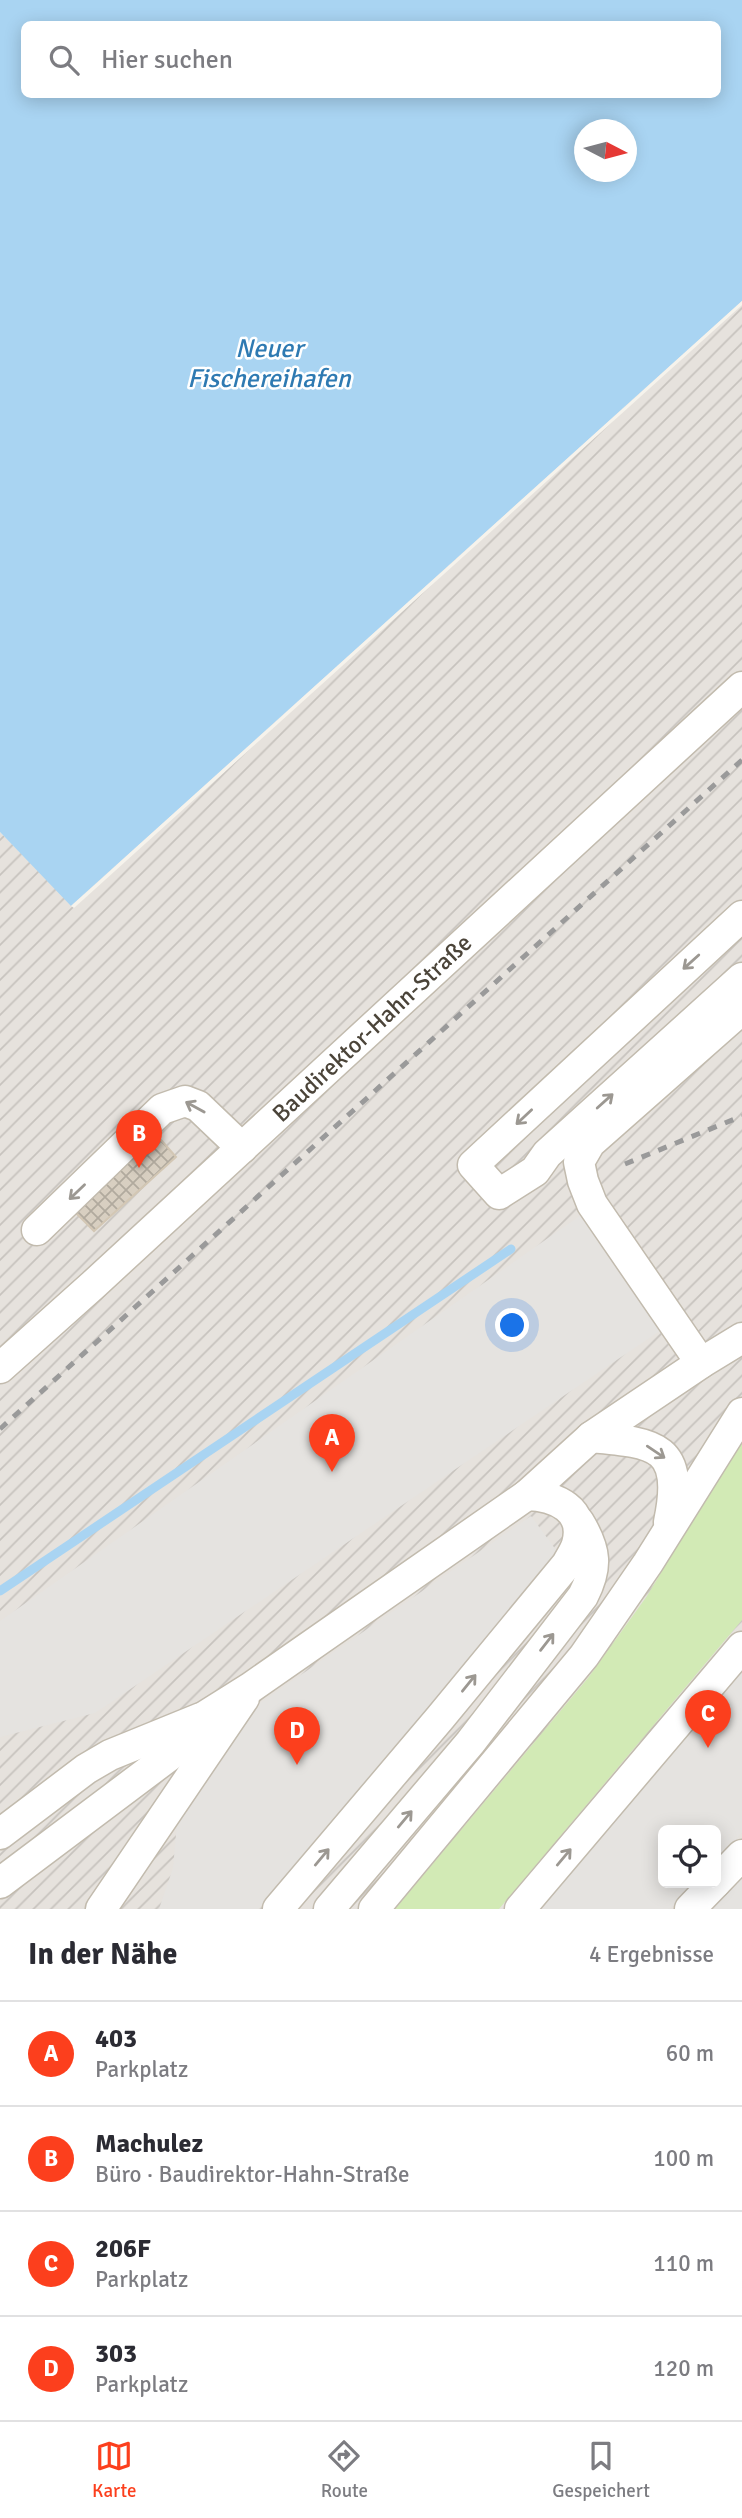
<!DOCTYPE html>
<html lang="de">
<meta charset="utf-8">
<style>
:root{--surface:#fff;--page:#f7f7f7;--text:#2b2b33;--muted:#7c7c81;--line:#e1e1e2;--accent:#fc3f1d}
body{margin:0;font-family:Signika,sans-serif;background:var(--page);color:var(--text)}
.controls{position:absolute;right:21px;bottom:21px;display:grid;overflow:hidden;border-radius:10px;box-shadow:0 4px 18px #0003}
.controls button{width:63px;height:63px;display:grid;place-items:center;padding:0;border:0;border-bottom:2px solid var(--line);background:var(--surface);color:var(--text);font:35px sans-serif}
.compass{position:absolute;left:574px;top:119px;width:63px;height:63px;border-radius:50%;background:var(--surface);box-shadow:0 4px 18px #0003;rotate:96deg}
.you{position:absolute;left:513px;top:1326px;width:24px;height:24px;margin:-18px;border:5px solid #fff;border-radius:50%;background:#1a73e8;box-shadow:0 0 0 10px #1a73e833}
.badge{display:grid;place-items:center;width:46px;height:46px;border-radius:50%;background:var(--accent);color:#fff;font-size:23px;font-weight:700}
.pin{position:absolute;translate:-50% -58px;filter:drop-shadow(0 2px 4px #0008)}
.pin::after{content:'';position:absolute;top:37px;width:24px;height:21px;background:inherit;clip-path:polygon(0 0,100% 0,50% 100%)}
.list{margin:0;padding:0;list-style:none}
h2{display:flex;justify-content:space-between;align-items:center;height:91px;margin:0;padding:0 28px;font-size:30px}
h2 small{font-size:23px;font-weight:400;color:var(--muted)}
.list li{display:grid;grid-template-columns:46px 1fr auto;gap:21px;align-items:center;box-sizing:border-box;height:105px;padding:0 28px;border-top:2px solid var(--line)}
.list b{display:block;font-size:26px;white-space:nowrap}
.list p{margin:0;font-size:23px;white-space:nowrap;color:var(--muted)}
.list em{font-size:23px;font-style:normal;color:var(--muted)}
.icon{flex:none;width:38px;height:38px;fill:none;stroke:currentColor;stroke-width:2;stroke-linecap:round;stroke-linejoin:round}
.map{position:relative;flex:none;width:742px;height:1909px;overflow:hidden}
.search{position:absolute;background:var(--surface);box-shadow:0 4px 18px #0003;left:21px;right:21px;top:21px;height:77px;display:flex;align-items:center;gap:18px;box-sizing:border-box;padding:0 24px;border-radius:10px;color:var(--muted);font-size:26px}
.sheet{height:511px;background:var(--surface)}
nav{display:flex;justify-content:space-around;align-items:center;box-sizing:border-box;height:98px;border-top:2px solid var(--line);background:var(--surface);font-size:19px;color:var(--muted)}
nav a{display:grid;justify-items:center;gap:4px}
nav .on{color:var(--accent)}
.map>svg:first-child{display:block}
</style>
<div class="map">
<svg width="742" height="1909" viewBox="0 0 742 1909">
<defs>
<pattern id="industrial-furrows" width="10" height="10" patternUnits="userSpaceOnUse" patternTransform="scale(1.75)"><rect width="10" height="10" fill="#e6e2dd"/><path d="M-1 1l2-2M0 10L10 0M9 11l2-2" fill="none" stroke="#c7c3be"/></pattern>
<pattern id="building-cross-hatch" width="8" height="8" patternUnits="userSpaceOnUse" patternTransform="scale(1.75)"><rect width="8" height="8" fill="#d8cfc1"/><path d="M0 0l8 8M0 8l8-8" fill="none" stroke="#b1aa9e"/></pattern>
</defs>
<rect width="100%" height="100%" fill="#f6f3ec"/>
<path fill="url(#industrial-furrows)" fill-rule="evenodd" d="M 742,301 L 742,1909 L 0,1909 L 0,832 L 72,905 ZM 663,1830 L 716,1830 L 716,1883 L 663,1883 Z"/>
<path fill="#d2eab5" d="M 742,1438 L 742,1620 L 499,1909 L 395,1909 L 588,1678 L 647,1596 Z"/>
<g fill="#e5e3e0">
<path d="M 584,1213 L 667,1326 L 95,1713 L 0,1737 L 0,1621 Z"/>
<path d="M 531,1516 L 559,1554 L 258,1909 L 159,1909 L 173,1868 L 177,1823 L 253,1708 Z"/>
<path d="M 742,1666 L 742,1833 L 716,1860 L 716,1830 L 663,1830 L 663,1883 L 695,1883 L 670,1909 L 538,1909 Z"/>
<path d="M 742,1873 L 742,1909 L 708,1909 Z"/>
</g>
<path fill="#a9d4f2" fill-rule="evenodd" d="M 0,0 L 742,0 L 742,301 L 71,906 L 0,832 ZM 24,24 L 718,24 L 718,94 L 24,94 ZM 584,130 L 626,130 L 626,172 L 584,172 Z"/>
<path fill="#f6f3ec" d="M 742,301 L 742,305 L 74,908 L 71,906 Z"/>
<g fill="none" stroke-linecap="round" stroke-linejoin="round">
<path stroke="#a9d4f2" stroke-width="9" d="M 0,1591 L 511,1249"/>
</g>
<path fill="url(#building-cross-hatch)" stroke="#d3c7b4" stroke-width="2" d="M 155,1133 L 176,1157 L 94,1231 L 75,1212 Z"/>
<g fill="none" stroke-linecap="round" stroke-linejoin="round">
<defs>
<g id="minor">
<path d="M 742,916 L 473,1165 L 499,1194 L 535,1171 L 547,1154 L 742,978"/>
<path d="M 37,1230 L 162,1109 L 185,1101 L 198,1106 L 242,1148"/>
<path d="M 701,1363 L 592,1204 L 583,1181 L 579,1162 L 590,1143 L 742,1009"/>
<path d="M 0,1368 L 93,1285 L 742,687"/>
<path d="M 591,1437 C 657,1443 685,1446 669,1522"/>
<path d="M 0,1834 L 86,1769 L 110,1755 L 201,1718"/>
<path d="M 716,1882 L 742,1855"/>
<path d="M 0,1883 L 177,1750 L 207,1715 L 250,1688 L 527,1495 L 591,1437 L 701,1363 L 742,1338"/>
<path d="M 101,1909 L 244,1698"/>
<path d="M 278,1909 L 440,1718 L 567,1564 C 570,1558 575,1551 577,1544 C 587,1509 555,1496 527,1495"/>
<path d="M 329,1909 L 470,1743 L 583,1596 C 598,1567 596,1550 579,1522"/>
<path d="M 374,1909 L 584,1656 L 648,1563 L 742,1413"/>
<path d="M 520,1909 L 742,1647"/>
<path d="M 690,1909 L 715,1883"/>
</g>
</defs>
<use href="#minor" stroke="#c2bbae" stroke-width="33"/>
<use href="#minor" stroke="#fff" stroke-width="30"/>
<g stroke="#9a9a9a" stroke-width="5" stroke-dasharray="9 9" stroke-linecap="butt">
<path d="M 625,1164 L 742,1116"/>
<path d="M 0,1429 L 742,760"/>
</g>
</g>
<defs><path id="oneway-shaft" d="M-6 0H5M1.5-3L5.5 0L1.5 3" fill="none" stroke-width="1.6" stroke-linecap="round" stroke-linejoin="round" transform="scale(1.75)"/></defs>
<g stroke="#9c9892">
<use href="#oneway-shaft" transform="translate(691 962) rotate(138)"/>
<use href="#oneway-shaft" transform="translate(605 1101) rotate(-42)"/>
<use href="#oneway-shaft" transform="translate(195 1107) rotate(-151)"/>
<use href="#oneway-shaft" transform="translate(524 1117) rotate(137)"/>
<use href="#oneway-shaft" transform="translate(77 1192) rotate(136)"/>
<use href="#oneway-shaft" transform="translate(656 1452) rotate(34)"/>
<use href="#oneway-shaft" transform="translate(547 1642) rotate(-52)"/>
<use href="#oneway-shaft" transform="translate(469 1683) rotate(-51)"/>
<use href="#oneway-shaft" transform="translate(405 1819) rotate(-50)"/>
<use href="#oneway-shaft" transform="translate(322 1857) rotate(-50)"/>
<use href="#oneway-shaft" transform="translate(564 1857) rotate(-50)"/>
</g>
<g text-anchor="middle" dominant-baseline="central" stroke-width="5" stroke-linejoin="round" paint-order="stroke">
<g font-size="24" fill="#4b4439" stroke="#fff">
<text transform="translate(372 1028) rotate(-43)">Baudirektor-Hahn-Straße</text>
</g>
<g font-size="26" font-style="italic" fill="#2e7ab2" stroke="#fff">
<text x="269" y="349">Neuer<tspan x="269" dy="30">Fischereihafen</tspan></text>
</g>
</g>
</svg>
<div class="controls">
<button><svg class="icon" aria-label="locate" viewBox="0 0 24 24"><circle cx="12" cy="12" r="6"/><path d="M12 2v4M12 18v4M2 12h4M18 12h4"/></svg></button>
</div>
<svg class="compass" viewBox="-18 -18 36 36"><path d="M0-13l5 13h-10z" fill="#e53935"/><path d="M0 13l5-13h-10z" fill="#7c7c81"/></svg>
<div class="you"></div>
<div class="pin badge" style="left:332px;top:1472px">A</div>
<div class="pin badge" style="left:139px;top:1168px">B</div>
<div class="pin badge" style="left:708px;top:1748px">C</div>
<div class="pin badge" style="left:297px;top:1765px">D</div>
<div class="search"><svg class="icon" aria-label="search" viewBox="0 0 24 24"><circle cx="10" cy="10" r="6"/><path d="M15 15l6 6"/></svg>Hier suchen</div>
</div>
<section class="sheet">
<h2>In der Nähe<small>4 Ergebnisse</small></h2>
<ul class="list">
<li><span class="badge">A</span><div><b>403</b><p>Parkplatz</p></div><em>60 m</em></li>
<li><span class="badge">B</span><div><b>Machulez</b><p>Büro · Baudirektor-Hahn-Straße</p></div><em>100 m</em></li>
<li><span class="badge">C</span><div><b>206F</b><p>Parkplatz</p></div><em>110 m</em></li>
<li><span class="badge">D</span><div><b>303</b><p>Parkplatz</p></div><em>120 m</em></li>
</ul>
</section>
<nav>
<a class="on"><svg class="icon" aria-label="map" viewBox="0 0 24 24"><path d="M3 6l6-2 6 2 6-2v14l-6 2-6-2-6 2zM9 4v14M15 6v14"/></svg>Karte</a>
<a><svg class="icon" aria-label="directions" viewBox="0 0 24 24"><path d="M12 3l9 9-9 9-9-9zM9 14v-3h6M13 9l2 2-2 2"/></svg>Route</a>
<a><svg class="icon" aria-label="saved" viewBox="0 0 24 24"><path d="M7 4h10v16l-5-4-5 4z"/></svg>Gespeichert</a>
</nav>
